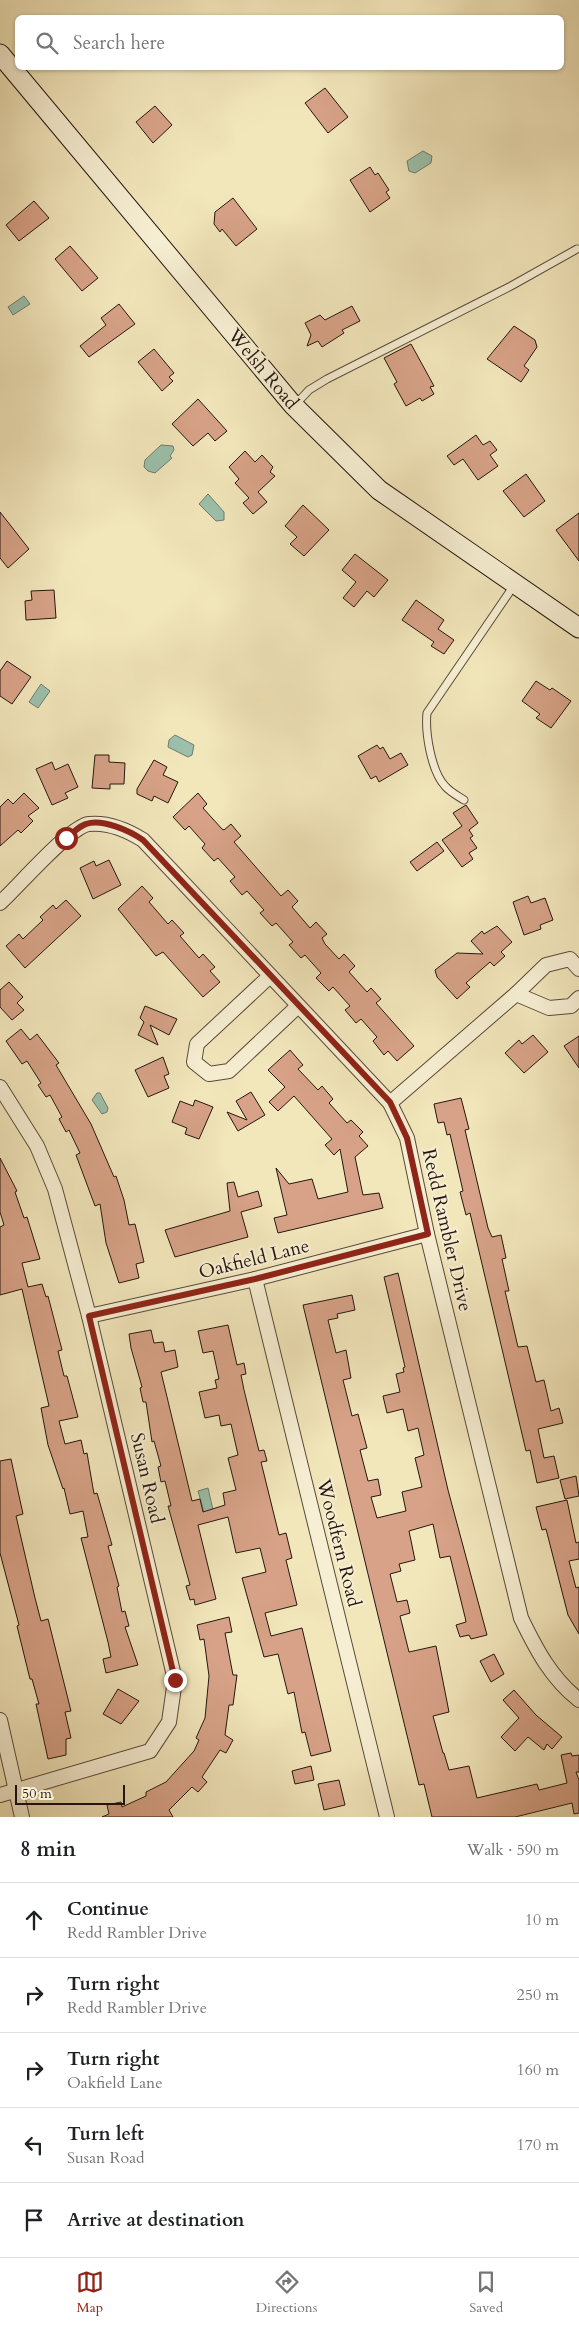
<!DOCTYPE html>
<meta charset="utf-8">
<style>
:root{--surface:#fff;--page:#f2f2f2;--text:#202124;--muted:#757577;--line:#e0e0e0;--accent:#8f2418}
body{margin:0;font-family:Cardo,serif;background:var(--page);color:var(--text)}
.scale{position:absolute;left:15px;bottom:12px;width:110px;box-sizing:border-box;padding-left:5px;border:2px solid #25170f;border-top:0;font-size:14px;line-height:18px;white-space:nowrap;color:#25170f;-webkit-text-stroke:4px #f7efd3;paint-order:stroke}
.stop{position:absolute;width:15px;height:15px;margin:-11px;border:4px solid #8f2418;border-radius:50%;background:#fff}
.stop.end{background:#8f2418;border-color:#fff;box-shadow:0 1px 5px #0008}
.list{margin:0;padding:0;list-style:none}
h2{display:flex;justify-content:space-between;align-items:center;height:65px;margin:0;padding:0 20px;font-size:21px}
h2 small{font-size:16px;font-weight:400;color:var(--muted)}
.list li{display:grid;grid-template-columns:32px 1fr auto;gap:15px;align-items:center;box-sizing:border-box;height:75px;padding:0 20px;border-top:1px solid var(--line)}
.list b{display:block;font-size:19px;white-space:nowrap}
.list p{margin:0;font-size:16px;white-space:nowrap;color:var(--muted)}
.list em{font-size:16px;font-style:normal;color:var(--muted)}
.icon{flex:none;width:28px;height:28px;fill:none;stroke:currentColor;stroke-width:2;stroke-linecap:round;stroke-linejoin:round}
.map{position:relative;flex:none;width:579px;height:1817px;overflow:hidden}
.search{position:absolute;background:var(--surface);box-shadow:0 1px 4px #0004;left:15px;right:15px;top:15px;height:55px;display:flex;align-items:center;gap:12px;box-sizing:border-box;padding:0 18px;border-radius:8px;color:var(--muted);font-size:19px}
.sheet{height:440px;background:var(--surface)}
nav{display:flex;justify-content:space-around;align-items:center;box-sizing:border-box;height:70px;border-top:1px solid var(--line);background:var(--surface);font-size:14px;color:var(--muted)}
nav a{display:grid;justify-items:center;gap:2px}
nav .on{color:var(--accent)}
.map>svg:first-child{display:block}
</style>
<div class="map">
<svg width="579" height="1817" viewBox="0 0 579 1817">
<rect width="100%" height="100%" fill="#f2e6bb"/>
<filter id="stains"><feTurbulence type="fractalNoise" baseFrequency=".004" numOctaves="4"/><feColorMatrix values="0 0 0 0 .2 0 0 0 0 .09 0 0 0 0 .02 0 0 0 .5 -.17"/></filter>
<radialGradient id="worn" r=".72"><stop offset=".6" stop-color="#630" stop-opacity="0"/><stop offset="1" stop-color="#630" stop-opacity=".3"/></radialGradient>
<g fill="#9cc0ab" stroke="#6c7c6d">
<path d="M 423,151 L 432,156 L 431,163 L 415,173 L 409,171 L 407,161 Z"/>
<path d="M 24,296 L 30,304 L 13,315 L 8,307 Z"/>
<path d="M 161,445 L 173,446 L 174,450 L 170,456 L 172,458 L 155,473 L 148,471 L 144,467 L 145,460 Z"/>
<path d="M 208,494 L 224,512 L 224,520 L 216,521 L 199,504 Z"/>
<path d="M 41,684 L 50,691 L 38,708 L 29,702 Z"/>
<path d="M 175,735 L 194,745 L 192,755 L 188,757 L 168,747 L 169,740 Z"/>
<path d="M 97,1093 L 100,1093 L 108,1108 L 107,1112 L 102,1114 L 92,1100 Z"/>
<path d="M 208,1488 L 213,1510 L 204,1512 L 198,1491 Z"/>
</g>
<g fill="#d7a287" stroke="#25170f">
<path d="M 325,88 L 348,117 L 328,133 L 305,103 Z"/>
<path d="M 155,106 L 172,125 L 153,143 L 136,122 Z"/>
<path d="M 370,167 L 375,175 L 378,173 L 389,190 L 386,192 L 390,198 L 370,212 L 350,180 Z"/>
<path d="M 233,198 L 257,229 L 236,246 L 222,229 L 220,232 L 214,224 L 215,212 Z"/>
<path d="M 34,201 L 49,218 L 19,241 L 6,225 Z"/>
<path d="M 70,246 L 98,278 L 82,291 L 55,259 Z"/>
<path d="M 119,304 L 135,324 L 89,357 L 80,346 L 106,325 L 101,318 Z"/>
<path d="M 352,306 L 360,321 L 342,330 L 344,333 L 322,347 L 318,341 L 307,346 L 311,335 L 305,323 L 320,315 L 325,320 Z"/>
<path d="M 514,326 L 535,340 L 537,347 L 524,366 L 529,370 L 521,382 L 487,359 Z"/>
<path d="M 411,344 L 434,386 L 430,387 L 434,394 L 422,401 L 420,398 L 406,406 L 394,384 L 397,382 L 384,358 Z"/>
<path d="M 154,349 L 174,373 L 169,377 L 173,381 L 162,391 L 138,362 Z"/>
<path d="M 198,399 L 227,431 L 215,441 L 208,433 L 193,446 L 172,424 Z"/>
<path d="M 476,435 L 483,445 L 490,441 L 497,450 L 490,455 L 498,466 L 478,480 L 463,459 L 454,465 L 447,456 Z"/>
<path d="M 245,451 L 255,462 L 262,455 L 273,467 L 270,472 L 275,476 L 258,492 L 267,502 L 253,514 L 243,503 L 249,498 L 235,483 L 239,479 L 229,467 Z"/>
<path d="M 526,474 L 545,501 L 524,517 L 503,491 Z"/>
<path d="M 303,505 L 329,530 L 304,556 L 290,544 L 297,537 L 285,526 Z"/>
<path d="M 0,512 L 29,549 L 8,568 L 0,558 Z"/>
<path d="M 579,513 L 579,561 L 556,530 Z"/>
<path d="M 355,554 L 388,580 L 374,597 L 367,591 L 354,607 L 343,598 L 356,582 L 342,570 Z"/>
<path d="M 54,590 L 56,618 L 26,620 L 25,601 L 32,600 L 31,591 Z"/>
<path d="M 416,600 L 444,620 L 438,629 L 454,640 L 444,654 L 431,646 L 434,642 L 402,620 Z"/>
<path d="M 7,661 L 31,677 L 12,704 L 0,696 L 0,671 Z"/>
<path d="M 536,681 L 550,690 L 552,688 L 571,701 L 551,728 L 536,718 L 540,714 L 522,701 Z"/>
<path d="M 377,745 L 380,749 L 383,747 L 390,759 L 401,753 L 408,765 L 379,782 L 376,776 L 371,779 L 358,756 Z"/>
<path d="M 95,755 L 109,755 L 109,762 L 125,763 L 124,784 L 110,784 L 110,789 L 92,788 Z"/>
<path d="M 154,760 L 167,767 L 163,775 L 178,782 L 168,803 L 154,796 L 152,801 L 137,794 L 137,789 Z"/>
<path d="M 52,762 L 55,770 L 68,764 L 78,787 L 65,793 L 68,798 L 52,805 L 36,769 Z"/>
<path d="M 24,793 L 39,808 L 28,816 L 33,821 L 21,833 L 18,830 L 0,846 L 0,807 L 8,799 L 13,804 Z"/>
<path d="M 198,793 L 207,804 L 203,808 L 222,829 L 224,830 L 231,824 L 241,836 L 234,842 L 281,896 L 288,890 L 298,901 L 292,907 L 310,928 L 316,922 L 327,934 L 322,938 L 325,944 L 339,959 L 344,954 L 355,966 L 349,972 L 367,992 L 371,988 L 381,999 L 376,1003 L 414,1046 L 397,1061 L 388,1051 L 384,1055 L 373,1041 L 377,1037 L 361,1019 L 356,1023 L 345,1010 L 350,1006 L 333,987 L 329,991 L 316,978 L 321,973 L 305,955 L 301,958 L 289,945 L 293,942 L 276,923 L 272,926 L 260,913 L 264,910 L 247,891 L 242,895 L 230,881 L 235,877 L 218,858 L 214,861 L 202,848 L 205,844 L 189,826 L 185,830 L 173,817 Z"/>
<path d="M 466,805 L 478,823 L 469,830 L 473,836 L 470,838 L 477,848 L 469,853 L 473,859 L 462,867 L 442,840 L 462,826 L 453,813 Z"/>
<path d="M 437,842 L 444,851 L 417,871 L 410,862 Z"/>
<path d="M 109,860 L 121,885 L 93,899 L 80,868 L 94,861 L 96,866 Z"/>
<path d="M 142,886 L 153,898 L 149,902 L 168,924 L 172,920 L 184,933 L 180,936 L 199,958 L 203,954 L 215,967 L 210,971 L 220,982 L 203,997 L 163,952 L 156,956 L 118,909 Z"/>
<path d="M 528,896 L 531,903 L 545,898 L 553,920 L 540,925 L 541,929 L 524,935 L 513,902 Z"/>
<path d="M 66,900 L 81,916 L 25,968 L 6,946 L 19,934 L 23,939 L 43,920 L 40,917 L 53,905 L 56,909 Z"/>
<path d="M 497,926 L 512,942 L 501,952 L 505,956 L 494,966 L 490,962 L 466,983 L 470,987 L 457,999 L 437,977 L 435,970 L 457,953 L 483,954 L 471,941 L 482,931 L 484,934 Z"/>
<path d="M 9,982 L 23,997 L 17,1003 L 24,1010 L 12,1020 L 0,1007 L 0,990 Z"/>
<path d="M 145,1006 L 177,1019 L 169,1035 L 150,1025 L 158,1045 L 138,1035 L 144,1022 L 140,1018 Z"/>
<path d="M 21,1029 L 30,1040 L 37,1034 L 59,1063 L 56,1065 L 91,1124 L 114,1177 L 116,1176 L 124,1200 L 129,1225 L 135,1224 L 144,1262 L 136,1264 L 139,1278 L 119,1283 L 106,1243 L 100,1204 L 95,1206 L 76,1155 L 80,1153 L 69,1130 L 66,1132 L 59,1119 L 62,1117 L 50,1095 L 46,1097 L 38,1085 L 41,1083 L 27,1061 L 22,1064 L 6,1041 Z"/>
<path d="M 533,1035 L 548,1052 L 524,1073 L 505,1053 L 519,1040 L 522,1044 Z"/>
<path d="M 579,1036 L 579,1068 L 564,1046 Z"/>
<path d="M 290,1050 L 303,1065 L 298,1069 L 318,1090 L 322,1086 L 333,1099 L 329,1103 L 347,1123 L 351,1120 L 363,1132 L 359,1136 L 368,1146 L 355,1157 L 363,1195 L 379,1193 L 383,1208 L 278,1233 L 274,1218 L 287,1215 L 276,1168 L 289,1184 L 312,1179 L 318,1199 L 348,1192 L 340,1149 L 334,1155 L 325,1145 L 332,1139 L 294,1096 L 278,1111 L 269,1102 L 285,1087 L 268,1070 Z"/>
<path d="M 163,1057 L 169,1074 L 164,1076 L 169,1088 L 148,1097 L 135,1070 Z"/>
<path d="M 251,1092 L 265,1115 L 238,1131 L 227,1112 L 247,1120 L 236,1101 Z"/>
<path d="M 461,1098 L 469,1129 L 465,1130 L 488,1228 L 492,1237 L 501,1235 L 506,1258 L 502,1259 L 509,1291 L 505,1291 L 518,1347 L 527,1346 L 536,1382 L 544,1380 L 551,1411 L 559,1408 L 563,1423 L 538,1429 L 544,1458 L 554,1456 L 559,1478 L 537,1483 L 530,1450 L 526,1451 L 470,1213 L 466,1215 L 460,1192 L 463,1191 L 450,1134 L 447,1135 L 444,1122 L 438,1123 L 434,1104 Z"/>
<path d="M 195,1100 L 213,1107 L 199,1139 L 185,1134 L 187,1128 L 172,1122 L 180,1101 L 193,1106 Z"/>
<path d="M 0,1158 L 17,1191 L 15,1192 L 24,1218 L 27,1217 L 40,1259 L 22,1263 L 28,1287 L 42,1284 L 46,1297 L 48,1296 L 62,1350 L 58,1351 L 64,1376 L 67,1376 L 78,1417 L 59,1421 L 65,1444 L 81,1440 L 84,1454 L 87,1453 L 94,1494 L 97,1493 L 112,1545 L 108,1546 L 119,1586 L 117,1587 L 122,1612 L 125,1611 L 129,1626 L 125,1627 L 138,1665 L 106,1673 L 103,1659 L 111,1657 L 108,1642 L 81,1538 L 88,1537 L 83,1511 L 70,1514 L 64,1488 L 63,1489 L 48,1445 L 41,1408 L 49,1406 L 22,1289 L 0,1295 L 0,1227 L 4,1225 L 0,1212 Z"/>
<path d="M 234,1182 L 238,1197 L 258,1191 L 262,1206 L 241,1212 L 248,1237 L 175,1257 L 165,1230 L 230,1211 L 227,1183 Z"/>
<path d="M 398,1273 L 448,1490 L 487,1635 L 471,1639 L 469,1635 L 460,1637 L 456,1625 L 466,1622 L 465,1617 L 450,1556 L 440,1558 L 433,1524 L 409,1531 L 415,1560 L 399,1564 L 401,1571 L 390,1574 L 397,1602 L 407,1600 L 410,1613 L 400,1616 L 409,1652 L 436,1646 L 449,1712 L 433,1716 L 443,1753 L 444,1753 L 449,1770 L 469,1766 L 477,1798 L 537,1784 L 539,1790 L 567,1783 L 561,1755 L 571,1753 L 572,1756 L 579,1755 L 579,1772 L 576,1772 L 579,1780 L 579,1813 L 574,1814 L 572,1803 L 515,1817 L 432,1817 L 424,1784 L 419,1785 L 303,1305 L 352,1295 L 355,1310 L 337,1314 L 338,1318 L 328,1320 L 336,1353 L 346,1350 L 351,1378 L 343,1380 L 352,1416 L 358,1414 L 367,1448 L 360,1450 L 368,1481 L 378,1479 L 381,1495 L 371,1497 L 377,1518 L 406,1511 L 402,1492 L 422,1487 L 415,1458 L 424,1455 L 418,1428 L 408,1431 L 403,1409 L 387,1413 L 383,1396 L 400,1392 L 396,1374 L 404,1372 L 403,1368 L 405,1367 L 384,1277 Z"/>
<path d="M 228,1325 L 237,1365 L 244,1363 L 246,1374 L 241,1375 L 244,1390 L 259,1451 L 264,1450 L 267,1461 L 261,1462 L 279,1535 L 286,1533 L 292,1558 L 286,1560 L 297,1605 L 265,1613 L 271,1636 L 302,1628 L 331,1751 L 311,1756 L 305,1732 L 302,1733 L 294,1692 L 288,1694 L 278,1654 L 264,1657 L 242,1578 L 266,1572 L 260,1548 L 236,1553 L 228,1517 L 198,1525 L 216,1599 L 195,1605 L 194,1599 L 190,1600 L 186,1586 L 190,1585 L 168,1506 L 171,1506 L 165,1481 L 161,1482 L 158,1467 L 161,1466 L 154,1441 L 152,1442 L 146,1402 L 143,1402 L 140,1388 L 142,1387 L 131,1348 L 129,1334 L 151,1330 L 154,1343 L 163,1342 L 165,1352 L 175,1350 L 178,1367 L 161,1372 L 192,1501 L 200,1499 L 203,1512 L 225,1505 L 223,1493 L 236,1490 L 228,1458 L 238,1455 L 231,1424 L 221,1426 L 219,1415 L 205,1418 L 199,1392 L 217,1388 L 215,1380 L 219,1379 L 213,1351 L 203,1353 L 198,1331 Z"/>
<path d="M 11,1459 L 23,1514 L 16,1516 L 35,1598 L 41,1621 L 48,1619 L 71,1711 L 65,1712 L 71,1738 L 66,1739 L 66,1755 L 48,1759 L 36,1704 L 39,1704 L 32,1679 L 30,1679 L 17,1626 L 19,1625 L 0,1553 L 0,1461 Z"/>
<path d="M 576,1476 L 579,1496 L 565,1499 L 560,1480 Z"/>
<path d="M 567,1500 L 576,1543 L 579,1542 L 579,1559 L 569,1561 L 576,1588 L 579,1587 L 579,1634 L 568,1615 L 546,1529 L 542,1530 L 536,1507 Z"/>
<path d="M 229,1617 L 232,1632 L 225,1633 L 233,1675 L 237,1675 L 233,1705 L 229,1705 L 225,1735 L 233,1740 L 226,1753 L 220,1750 L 202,1777 L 207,1782 L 198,1792 L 192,1787 L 169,1810 L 173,1817 L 102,1817 L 109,1814 L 107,1805 L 121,1802 L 122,1807 L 146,1796 L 146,1792 L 166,1782 L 194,1751 L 199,1740 L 196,1738 L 205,1718 L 209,1676 L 204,1639 L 200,1640 L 197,1625 Z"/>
<path d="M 494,1654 L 504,1674 L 491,1682 L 480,1661 Z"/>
<path d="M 118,1689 L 139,1701 L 121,1724 L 103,1714 Z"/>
<path d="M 514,1690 L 536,1715 L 562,1737 L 552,1749 L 547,1744 L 544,1750 L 528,1737 L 515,1751 L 501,1737 L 519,1718 L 503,1700 Z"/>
<path d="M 311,1766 L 314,1780 L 295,1784 L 292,1771 Z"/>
<path d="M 339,1780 L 345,1805 L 324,1810 L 318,1784 Z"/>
</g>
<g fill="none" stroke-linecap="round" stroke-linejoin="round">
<defs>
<g id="service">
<path d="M 294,406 L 309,390 L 327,379 L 511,286 L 577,249"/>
<path d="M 464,800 C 458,796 450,792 445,786 C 431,771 425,732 427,713 L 515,584"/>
</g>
<g id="minor">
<path d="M 0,903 C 17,888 70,826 89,824 C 108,822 127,830 143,840 L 390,1103 L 407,1138 L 427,1234 L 521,1618 C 536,1649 551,1678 579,1700"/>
<path d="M 270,976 L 197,1044 L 194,1062 L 209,1074 L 229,1071 L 298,1006"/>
<path d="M 516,994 L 549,1008 L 571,1006 L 579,998"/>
<path d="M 0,1087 L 37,1146 L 55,1189 L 89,1316 L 175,1680 L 169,1722 L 150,1751 L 0,1795"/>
<path d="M 390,1103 L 516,994 L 546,965 L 570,959 L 579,969"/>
<path d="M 255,1279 L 387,1817"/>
<path d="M 89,1316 L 255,1279 L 427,1234"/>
<path d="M 0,1720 L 22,1817"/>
</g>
<path id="secondary" d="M 0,54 L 293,405 L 379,490 L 579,628"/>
</defs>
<use href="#service" stroke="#584b3a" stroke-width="9"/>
<use href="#minor" stroke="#584b3a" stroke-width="16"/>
<use href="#secondary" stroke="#25170f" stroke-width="21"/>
<use href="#service" stroke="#f7efd3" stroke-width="7"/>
<use href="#minor" stroke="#f7efd3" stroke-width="14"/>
<use href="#secondary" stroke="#f7efd3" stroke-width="19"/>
</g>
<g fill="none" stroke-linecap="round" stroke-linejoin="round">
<path stroke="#8f2418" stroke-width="6" d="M 66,838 C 72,834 79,826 86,824 C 102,818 130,831 143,840 L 390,1102 L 407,1138 L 428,1234 L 255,1279 L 89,1316 L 175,1680"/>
</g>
<g text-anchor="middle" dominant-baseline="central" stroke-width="4" stroke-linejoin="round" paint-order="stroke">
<g font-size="19" fill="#25170f" stroke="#f7efd3">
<text transform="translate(263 369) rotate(50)">Welsh Road</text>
<text transform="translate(447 1230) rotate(77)">Redd Rambler Drive</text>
<text transform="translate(254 1259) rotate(-14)">Oakfield Lane</text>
<text transform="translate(147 1478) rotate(77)">Susan Road</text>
<text transform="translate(339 1543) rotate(76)">Woodfern Road</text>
</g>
</g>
<rect width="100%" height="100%" filter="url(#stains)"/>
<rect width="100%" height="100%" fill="url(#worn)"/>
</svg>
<div class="scale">50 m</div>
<div class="stop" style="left:66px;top:838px"></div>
<div class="stop end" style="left:175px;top:1680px"></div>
<div class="search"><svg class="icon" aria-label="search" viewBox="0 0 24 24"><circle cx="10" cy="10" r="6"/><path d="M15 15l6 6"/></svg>Search here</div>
</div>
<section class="sheet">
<h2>8 min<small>Walk · 590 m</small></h2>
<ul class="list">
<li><svg class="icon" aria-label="ahead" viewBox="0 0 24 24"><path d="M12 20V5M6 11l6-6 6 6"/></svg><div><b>Continue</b><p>Redd Rambler Drive</p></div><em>10 m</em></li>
<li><svg class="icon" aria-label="right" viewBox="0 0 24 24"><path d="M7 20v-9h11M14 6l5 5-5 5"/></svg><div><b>Turn right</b><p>Redd Rambler Drive</p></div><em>250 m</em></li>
<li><svg class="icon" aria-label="right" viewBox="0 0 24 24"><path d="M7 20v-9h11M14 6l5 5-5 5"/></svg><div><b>Turn right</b><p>Oakfield Lane</p></div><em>160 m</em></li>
<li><svg class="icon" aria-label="left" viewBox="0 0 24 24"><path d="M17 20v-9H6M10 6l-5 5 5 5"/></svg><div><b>Turn left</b><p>Susan Road</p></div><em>170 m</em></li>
<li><svg class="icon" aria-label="arrive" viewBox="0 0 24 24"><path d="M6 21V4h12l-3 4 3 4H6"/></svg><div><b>Arrive at destination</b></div></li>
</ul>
</section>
<nav>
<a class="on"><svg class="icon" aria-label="map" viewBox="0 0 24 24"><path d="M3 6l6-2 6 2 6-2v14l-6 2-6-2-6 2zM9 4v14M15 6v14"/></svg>Map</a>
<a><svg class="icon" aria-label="directions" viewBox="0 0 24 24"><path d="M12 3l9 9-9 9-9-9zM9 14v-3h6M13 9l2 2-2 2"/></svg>Directions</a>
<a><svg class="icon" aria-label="saved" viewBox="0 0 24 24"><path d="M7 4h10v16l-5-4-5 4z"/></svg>Saved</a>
</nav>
